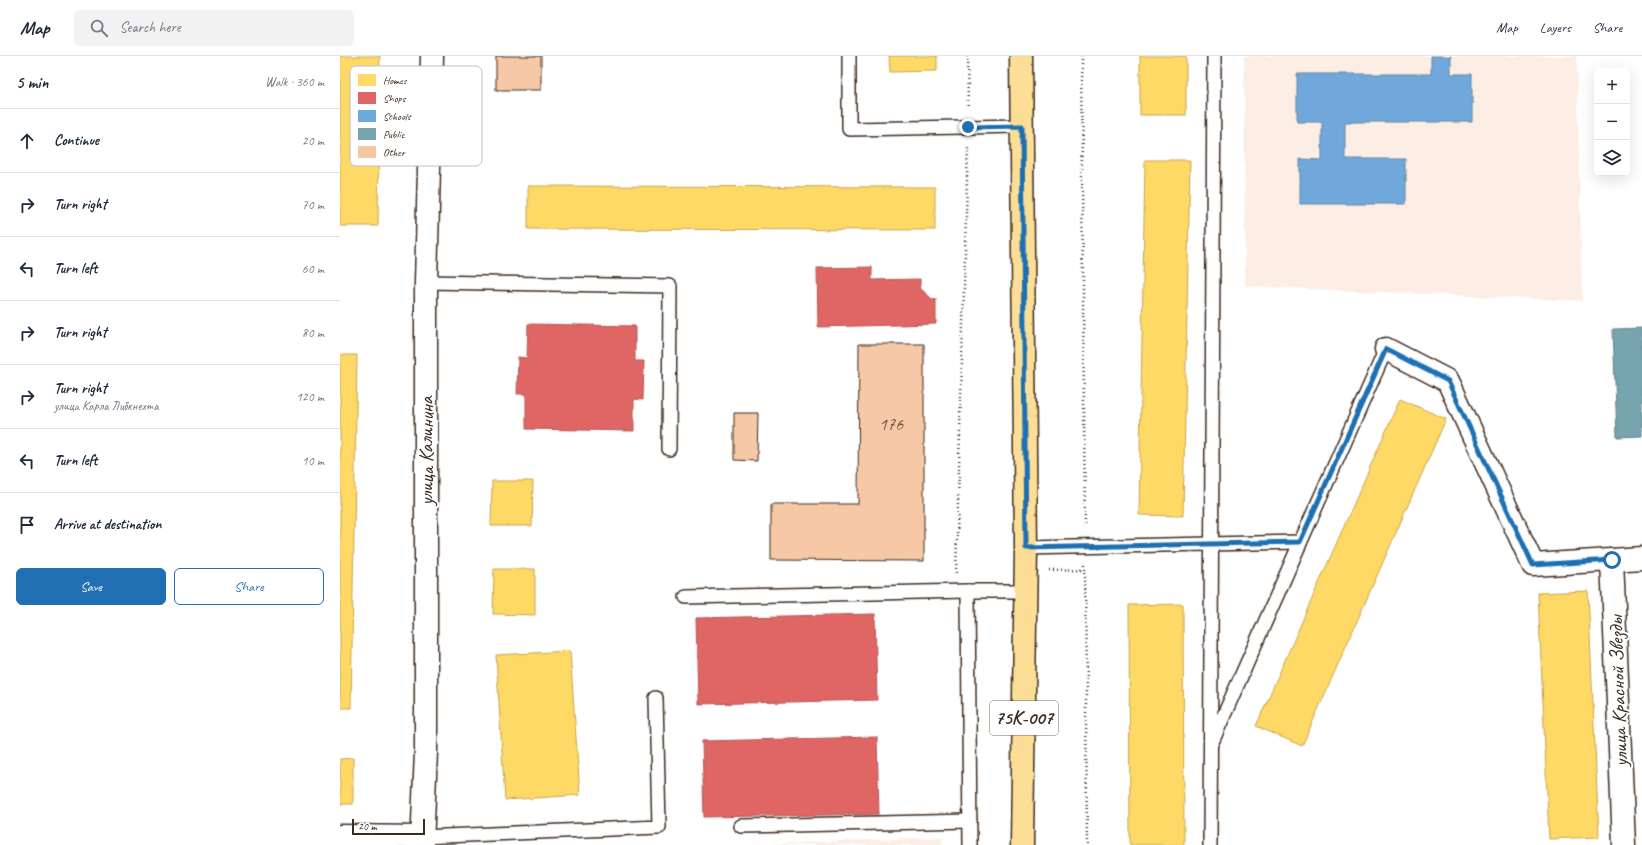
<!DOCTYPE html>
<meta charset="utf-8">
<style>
:root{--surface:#fff;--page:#f2f2f3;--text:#1f2937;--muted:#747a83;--line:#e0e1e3;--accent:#1f6fb2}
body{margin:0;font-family:Caveat,sans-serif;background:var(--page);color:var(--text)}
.controls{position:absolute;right:12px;top:12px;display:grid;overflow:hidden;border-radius:6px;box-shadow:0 4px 16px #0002}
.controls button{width:36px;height:36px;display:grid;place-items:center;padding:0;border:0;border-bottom:1px solid var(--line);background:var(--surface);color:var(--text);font:20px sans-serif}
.scale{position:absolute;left:12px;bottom:10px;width:73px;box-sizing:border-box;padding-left:4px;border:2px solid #3b2a1e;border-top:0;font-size:11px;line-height:14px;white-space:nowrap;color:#3b2a1e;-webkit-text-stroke:3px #fff;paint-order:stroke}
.stop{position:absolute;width:12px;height:12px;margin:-9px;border:3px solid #1f6fb2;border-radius:50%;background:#fff}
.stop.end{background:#1f6fb2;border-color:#fff;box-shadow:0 1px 4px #0008}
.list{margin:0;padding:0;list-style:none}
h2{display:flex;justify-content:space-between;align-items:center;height:52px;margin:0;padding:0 16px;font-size:17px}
h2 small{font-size:13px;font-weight:400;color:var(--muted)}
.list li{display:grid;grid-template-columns:26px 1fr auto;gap:12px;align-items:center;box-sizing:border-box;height:64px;padding:0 16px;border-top:1px solid var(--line)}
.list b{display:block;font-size:15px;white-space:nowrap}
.list p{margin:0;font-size:13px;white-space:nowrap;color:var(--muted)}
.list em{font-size:13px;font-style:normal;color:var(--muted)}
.actions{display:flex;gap:8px;padding:12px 16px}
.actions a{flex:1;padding:9px 0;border:1px solid var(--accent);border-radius:6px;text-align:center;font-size:14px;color:var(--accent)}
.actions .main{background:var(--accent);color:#fff}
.icon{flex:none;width:22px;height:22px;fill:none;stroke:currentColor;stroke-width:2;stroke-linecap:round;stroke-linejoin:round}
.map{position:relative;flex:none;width:1302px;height:789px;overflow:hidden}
header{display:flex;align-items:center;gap:24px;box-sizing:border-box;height:56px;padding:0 20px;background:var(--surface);border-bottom:1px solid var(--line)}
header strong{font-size:19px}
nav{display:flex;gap:22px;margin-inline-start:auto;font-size:14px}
.search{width:280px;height:36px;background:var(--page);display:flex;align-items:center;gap:10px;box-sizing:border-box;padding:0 14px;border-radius:6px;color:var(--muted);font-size:15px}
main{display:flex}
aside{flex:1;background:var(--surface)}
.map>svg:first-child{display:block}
</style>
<header>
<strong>Map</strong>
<div class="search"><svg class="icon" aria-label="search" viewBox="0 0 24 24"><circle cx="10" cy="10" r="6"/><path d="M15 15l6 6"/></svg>Search here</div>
<nav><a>Map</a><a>Layers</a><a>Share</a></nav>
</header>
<main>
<aside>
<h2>5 min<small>Walk · 360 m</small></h2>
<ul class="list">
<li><svg class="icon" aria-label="ahead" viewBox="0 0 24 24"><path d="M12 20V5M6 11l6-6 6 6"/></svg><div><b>Continue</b></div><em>20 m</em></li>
<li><svg class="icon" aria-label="right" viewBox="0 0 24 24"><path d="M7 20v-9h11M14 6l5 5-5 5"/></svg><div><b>Turn right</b></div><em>70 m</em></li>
<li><svg class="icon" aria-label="left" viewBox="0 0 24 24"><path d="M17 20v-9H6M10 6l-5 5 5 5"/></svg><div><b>Turn left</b></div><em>60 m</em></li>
<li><svg class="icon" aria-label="right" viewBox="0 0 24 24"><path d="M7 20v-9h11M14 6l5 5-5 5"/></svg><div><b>Turn right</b></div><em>80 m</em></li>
<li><svg class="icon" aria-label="right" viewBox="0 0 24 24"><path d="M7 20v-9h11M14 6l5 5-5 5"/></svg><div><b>Turn right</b><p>улица Карла Либкнехта</p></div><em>120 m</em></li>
<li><svg class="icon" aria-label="left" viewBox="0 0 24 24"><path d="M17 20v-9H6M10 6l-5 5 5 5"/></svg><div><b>Turn left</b></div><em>10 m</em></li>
<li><svg class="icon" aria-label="arrive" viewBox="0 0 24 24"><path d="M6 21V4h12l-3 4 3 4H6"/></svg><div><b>Arrive at destination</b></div></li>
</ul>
<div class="actions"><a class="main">Save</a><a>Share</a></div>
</aside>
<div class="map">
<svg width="1302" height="789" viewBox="0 0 1302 789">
<rect width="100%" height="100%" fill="#fff"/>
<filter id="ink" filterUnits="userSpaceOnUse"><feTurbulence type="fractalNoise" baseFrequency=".025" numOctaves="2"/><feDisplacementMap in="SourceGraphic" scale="8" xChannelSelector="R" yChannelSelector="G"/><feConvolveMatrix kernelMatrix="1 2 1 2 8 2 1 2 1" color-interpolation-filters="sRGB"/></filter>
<g filter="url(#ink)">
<g fill="#fceee4">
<path d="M 904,0 L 1237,0 L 1242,245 L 905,230 Z"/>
<path d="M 602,781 L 602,789 L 407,789 Z"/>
</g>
<g fill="#ffd966" stroke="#c4a450">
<path d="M 0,0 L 40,0 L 38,170 L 0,170 Z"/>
<path d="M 549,0 L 597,0 L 597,15 L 550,16 Z"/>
<rect x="800" y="0" width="46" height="59"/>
<path d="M 805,104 L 850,104 L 843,460 L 799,459 Z"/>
<path d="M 188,130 L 595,131 L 595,174 L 188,173 Z"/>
<path d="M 0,299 L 17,299 L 11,652 L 0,652 Z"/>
<path d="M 1060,343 L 1106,363 L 962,690 L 916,670 Z"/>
<path d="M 152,425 L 193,425 L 192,470 L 151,470 Z"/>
<path d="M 154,513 L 195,513 L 195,559 L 153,558 Z"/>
<path d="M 1248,535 L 1259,781 L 1209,783 L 1198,537 Z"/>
<path d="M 843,548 L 844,789 L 790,789 L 789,549 Z"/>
<path d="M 230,595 L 240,739 L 165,744 L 156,599 Z"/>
<path d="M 13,702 L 13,748 L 0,748 L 0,703 Z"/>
</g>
<g fill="#e06666" stroke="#ae5450">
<path d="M 532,211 L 532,224 L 580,223 L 580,232 L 592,243 L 596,243 L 596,268 L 478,271 L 477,212 Z"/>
<path d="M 188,268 L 295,270 L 295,305 L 304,305 L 303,344 L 294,343 L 294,375 L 186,373 L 186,338 L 177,338 L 178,301 L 187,302 Z"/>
<path d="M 535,558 L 537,644 L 358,648 L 356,562 Z"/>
<path d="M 537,681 L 539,758 L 364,761 L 362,685 Z"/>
</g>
<path fill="#6fa8dc" stroke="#5f82a3" d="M 1091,0 L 1111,0 L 1111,18 L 1132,18 L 1132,66 L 1005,66 L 1005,103 L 1066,103 L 1066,148 L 960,148 L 960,103 L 982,104 L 982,66 L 957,66 L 957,18 L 1091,18 Z"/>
<path fill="#76a5af" stroke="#648084" d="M 1302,272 L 1302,380 L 1277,381 L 1273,273 Z"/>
<g fill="#f6c8a5" stroke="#3b2a1e">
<rect x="156" y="0" width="45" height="34"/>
<path d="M 519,288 L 584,288 L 584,505 L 431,504 L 431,448 L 518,448 Z"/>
<path d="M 394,357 L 418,357 L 417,405 L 394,404 Z"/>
</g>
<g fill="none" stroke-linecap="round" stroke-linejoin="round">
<defs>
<g id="service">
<path d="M 509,0 L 509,73 L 682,70"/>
<path d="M 86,226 L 330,230 L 329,393"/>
<path d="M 686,492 L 960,486"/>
<path d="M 346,541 L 628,535"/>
<path d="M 872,686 L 1046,293"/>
<path d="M 401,770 L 630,765"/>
<path d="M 81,781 L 319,771 L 316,642"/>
<path d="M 630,789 L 628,535 L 686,535"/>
<path d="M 870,789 L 874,0"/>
</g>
<g id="minor">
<path d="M 1046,293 L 1108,325 L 1193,509 L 1302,502"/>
<path d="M 1272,504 L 1284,789"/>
</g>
<g id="tertiary">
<path d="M 0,780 L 81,781"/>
<path d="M 82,789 L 86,696 L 86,226 L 92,0"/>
</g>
<path id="primary" d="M 681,0 L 686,492 L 682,789"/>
</defs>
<use href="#service" stroke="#3b2a1e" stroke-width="16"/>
<use href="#minor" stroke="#3b2a1e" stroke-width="25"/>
<use href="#tertiary" stroke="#3b2a1e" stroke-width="25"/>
<use href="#primary" stroke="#3b2a1e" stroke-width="25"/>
<g stroke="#3b2a1e" stroke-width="2.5" stroke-dasharray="1 3" stroke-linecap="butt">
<path d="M 627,0 L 628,51"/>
<path d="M 741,0 L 745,471"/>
<path d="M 745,508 L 747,789"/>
<path d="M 709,514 L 745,513"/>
<path d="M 616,517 L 628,90"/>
</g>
<use href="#service" stroke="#fff" stroke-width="13"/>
<use href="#minor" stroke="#fff" stroke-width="22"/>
<use href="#tertiary" stroke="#fff" stroke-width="22"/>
<use href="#primary" stroke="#fcde96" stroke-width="22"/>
</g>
</g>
<g fill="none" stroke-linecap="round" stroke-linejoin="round" filter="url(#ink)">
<path stroke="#1f6fb2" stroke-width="5" d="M 628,71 L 682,70 L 686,492 L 960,486 L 1046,293 L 1108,325 L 1193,509 L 1272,504"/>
</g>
<g text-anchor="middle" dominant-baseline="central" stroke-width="4" stroke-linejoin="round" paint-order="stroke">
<g font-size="18" fill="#6a5240">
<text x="551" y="368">176</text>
</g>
<rect fill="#fff" stroke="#766a62" stroke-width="1" x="650" y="645" width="68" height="34" rx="3"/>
<g font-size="19" font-weight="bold" fill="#3b2a1e">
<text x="684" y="662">75К-007</text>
</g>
<g font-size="20" fill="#3b2a1e" stroke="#fff">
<text transform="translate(86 395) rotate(-90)">улица Калинина</text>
<text transform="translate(1278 635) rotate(-92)">улица Красной Звезды</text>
</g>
</g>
<rect x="10" y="10" width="132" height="100" rx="6" fill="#fff" stroke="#c4bfbc" stroke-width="1"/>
<rect x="18" y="18" width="18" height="12" fill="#ffd966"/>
<rect x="18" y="36" width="18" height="12" fill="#e06666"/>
<rect x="18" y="54" width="18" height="12" fill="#6fa8dc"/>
<rect x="18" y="72" width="18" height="12" fill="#76a5af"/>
<rect x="18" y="90" width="18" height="12" fill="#f6c8a5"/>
<g font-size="11" fill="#3b2a1e">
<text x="43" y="28">Homes</text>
<text x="43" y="46">Shops</text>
<text x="43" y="64">Schools</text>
<text x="43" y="82">Public</text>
<text x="43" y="100">Other</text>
</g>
</svg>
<div class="controls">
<button>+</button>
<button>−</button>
<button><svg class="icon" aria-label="layers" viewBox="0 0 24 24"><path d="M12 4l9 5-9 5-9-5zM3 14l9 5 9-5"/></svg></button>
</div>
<div class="scale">20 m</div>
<div class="stop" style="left:1272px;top:504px"></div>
<div class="stop end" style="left:628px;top:71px"></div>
</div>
</main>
